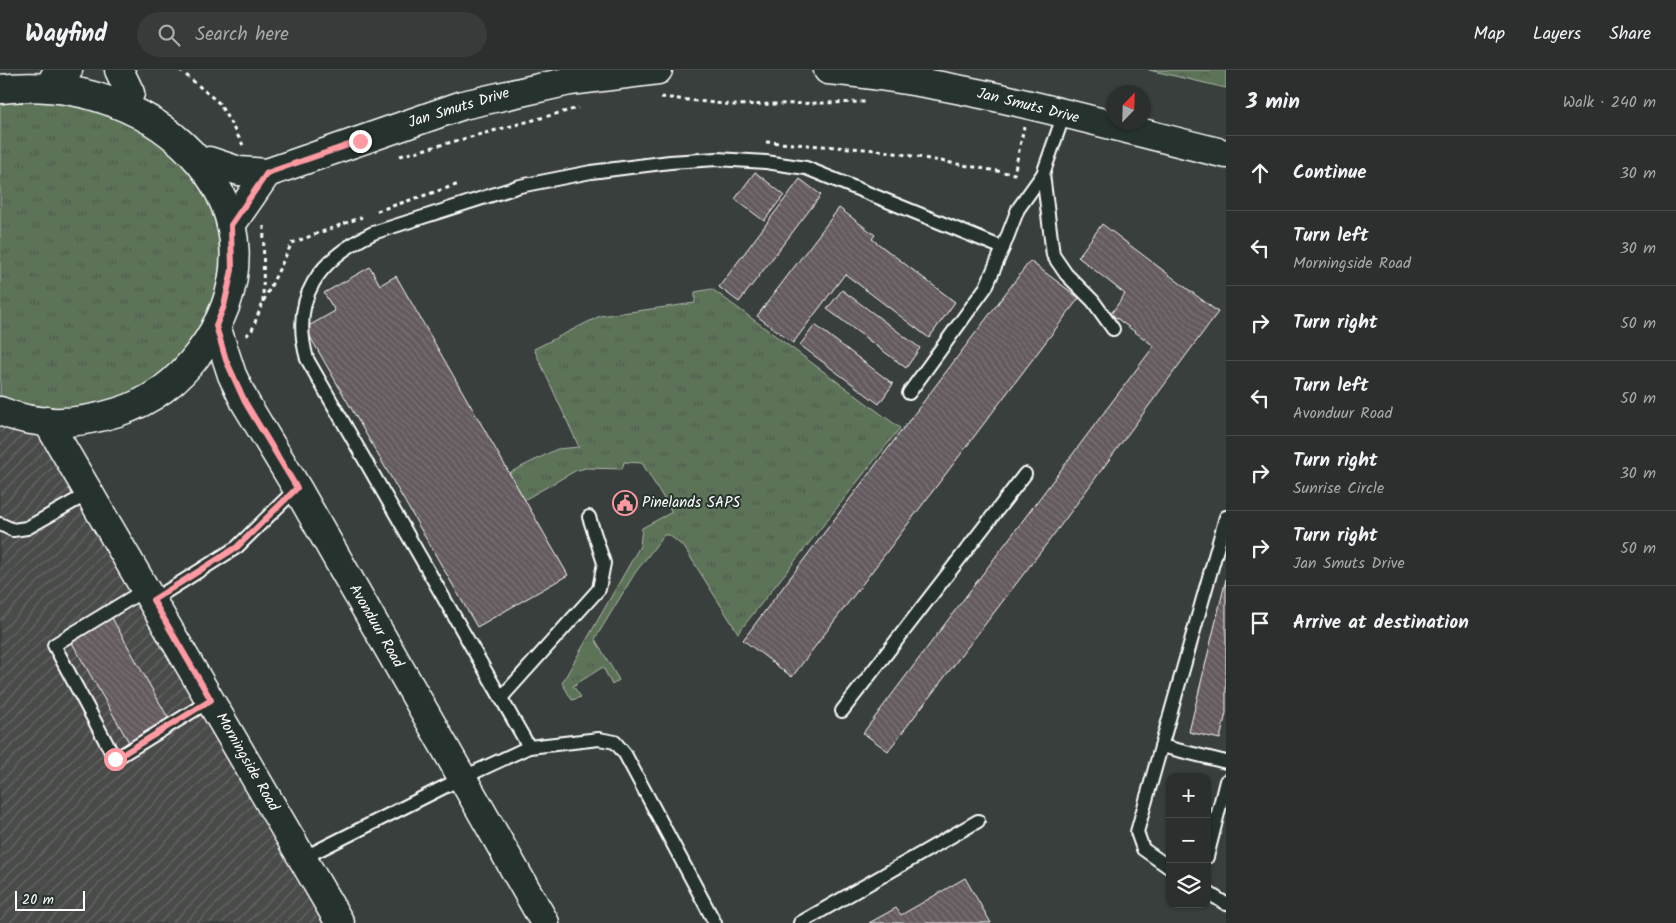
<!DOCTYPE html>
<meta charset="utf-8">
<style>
:root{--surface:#2b2f2d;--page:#373b39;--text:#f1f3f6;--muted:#a6a9aa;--line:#474a49}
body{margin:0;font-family:Kalam,sans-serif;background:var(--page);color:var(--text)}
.controls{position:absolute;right:15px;bottom:15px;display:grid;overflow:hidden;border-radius:10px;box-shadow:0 1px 4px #0004}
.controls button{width:45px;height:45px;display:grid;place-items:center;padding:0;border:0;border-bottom:1px solid var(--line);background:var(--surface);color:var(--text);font:25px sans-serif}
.compass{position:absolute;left:1106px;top:15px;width:45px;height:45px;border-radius:50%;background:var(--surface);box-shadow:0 1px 4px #0004;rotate:23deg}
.scale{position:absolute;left:15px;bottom:12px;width:70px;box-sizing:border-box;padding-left:5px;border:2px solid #fff;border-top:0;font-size:14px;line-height:18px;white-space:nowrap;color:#fff;-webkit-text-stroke:4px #26332d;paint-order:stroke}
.stop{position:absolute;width:15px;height:15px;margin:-11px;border:4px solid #ff9aa2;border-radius:50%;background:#fff}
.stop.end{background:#ff9aa2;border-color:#fff;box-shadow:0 1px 5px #0008}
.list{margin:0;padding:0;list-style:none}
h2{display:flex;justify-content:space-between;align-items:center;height:65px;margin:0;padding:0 20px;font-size:21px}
h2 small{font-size:16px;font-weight:400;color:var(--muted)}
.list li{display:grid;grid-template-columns:32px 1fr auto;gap:15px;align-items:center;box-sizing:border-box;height:75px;padding:0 20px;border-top:1px solid var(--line)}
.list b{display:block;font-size:19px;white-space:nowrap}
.list p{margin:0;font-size:16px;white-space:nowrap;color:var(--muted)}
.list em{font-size:16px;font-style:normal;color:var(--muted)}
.icon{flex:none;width:28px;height:28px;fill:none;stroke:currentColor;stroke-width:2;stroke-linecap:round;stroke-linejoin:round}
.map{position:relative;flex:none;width:1226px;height:853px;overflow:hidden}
header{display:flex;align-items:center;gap:30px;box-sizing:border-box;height:70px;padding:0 25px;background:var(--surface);border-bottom:1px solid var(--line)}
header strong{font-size:24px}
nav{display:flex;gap:28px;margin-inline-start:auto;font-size:18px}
.search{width:350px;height:45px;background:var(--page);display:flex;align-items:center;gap:12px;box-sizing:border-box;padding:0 18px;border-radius:28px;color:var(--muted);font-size:19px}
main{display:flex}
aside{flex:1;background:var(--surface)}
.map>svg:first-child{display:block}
</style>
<header>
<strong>Wayfind</strong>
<div class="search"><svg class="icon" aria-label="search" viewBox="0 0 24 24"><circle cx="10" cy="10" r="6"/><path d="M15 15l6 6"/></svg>Search here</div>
<nav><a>Map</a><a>Layers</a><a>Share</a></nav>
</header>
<main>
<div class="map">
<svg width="1226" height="853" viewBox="0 0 1226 853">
<defs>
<pattern id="industrial-furrows" width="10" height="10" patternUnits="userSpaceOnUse" patternTransform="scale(1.25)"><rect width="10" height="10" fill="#4a4b4a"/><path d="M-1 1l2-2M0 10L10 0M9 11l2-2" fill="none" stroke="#656665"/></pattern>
<pattern id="grass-tufts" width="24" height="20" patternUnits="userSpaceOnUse" patternTransform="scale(1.25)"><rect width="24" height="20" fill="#5c7358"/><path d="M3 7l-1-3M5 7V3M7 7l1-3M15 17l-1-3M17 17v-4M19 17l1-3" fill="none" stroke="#525a50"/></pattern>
<pattern id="park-crowns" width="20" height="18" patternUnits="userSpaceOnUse" patternTransform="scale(1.25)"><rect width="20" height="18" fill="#5c7358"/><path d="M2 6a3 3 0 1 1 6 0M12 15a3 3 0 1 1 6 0" fill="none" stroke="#525a50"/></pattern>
<pattern id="building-back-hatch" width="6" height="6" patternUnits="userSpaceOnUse" patternTransform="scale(1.25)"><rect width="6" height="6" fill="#645a5e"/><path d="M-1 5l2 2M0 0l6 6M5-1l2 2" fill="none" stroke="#7b7376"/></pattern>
</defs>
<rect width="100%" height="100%" fill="#393f3c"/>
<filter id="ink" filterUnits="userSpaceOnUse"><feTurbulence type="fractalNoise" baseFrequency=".02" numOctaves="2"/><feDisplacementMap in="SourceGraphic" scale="10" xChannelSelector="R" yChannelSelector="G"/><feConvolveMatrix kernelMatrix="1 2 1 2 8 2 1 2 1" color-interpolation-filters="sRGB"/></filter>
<g filter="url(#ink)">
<path fill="url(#industrial-furrows)" d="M 0,341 L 34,350 L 340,853 L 0,853 Z"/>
<g fill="url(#grass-tufts)" stroke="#aeb9ac">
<path d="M 35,25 C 61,30 87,35 113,40 C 121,41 132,41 139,44 C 147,48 169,79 176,87 C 187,99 200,111 209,124 C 218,139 221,181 219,198 C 206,308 100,363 0,327 L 0,35 Z"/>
<path d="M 712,219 L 900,358 L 738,563 L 684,477 L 669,465 L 664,465 L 635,503 L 595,569 L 619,610 L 612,615 L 603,597 L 573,616 L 581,627 L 572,630 L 562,613 L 640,476 L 642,458 L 672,442 L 642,393 L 624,392 L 622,399 L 585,398 L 575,401 L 524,430 L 509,403 L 557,379 L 579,377 L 534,279 L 600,246 L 695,233 L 695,222 Z"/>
</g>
<path fill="url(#park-crowns)" stroke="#aeb9ac" d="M 1149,0 L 1226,0 L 1226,18 Z"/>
<g fill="url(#building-back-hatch)" stroke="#fff">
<path d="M 755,102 L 784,125 L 764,151 L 735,129 Z"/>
<path d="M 800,109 L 821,125 L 739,232 L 719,217 Z"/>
<path d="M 839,138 L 875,165 L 872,169 L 955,232 L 929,268 L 845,204 L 793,273 L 757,246 Z"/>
<path d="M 1102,154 L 1218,242 L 1058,459 L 888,681 L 863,663 L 1154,276 L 1111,244 L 1125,224 L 1078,187 Z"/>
<path d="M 1030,191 L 1079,228 L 792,607 L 743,570 Z"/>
<path d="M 370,197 L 380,215 L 396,206 L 568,505 L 477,557 L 305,258 L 335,241 L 324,223 Z"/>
<path d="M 842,220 L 920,278 L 906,298 L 827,239 Z"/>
<path d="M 815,255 L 893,314 L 879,334 L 800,275 Z"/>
<path d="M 1226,509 L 1226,643 L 1220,669 L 1189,662 Z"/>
<path d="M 112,548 L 171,653 L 131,676 L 71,571 Z"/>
<path d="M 965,808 L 991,853 L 869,853 L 896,838 L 901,845 Z"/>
</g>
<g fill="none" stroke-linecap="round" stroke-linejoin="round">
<defs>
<g id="service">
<path d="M 1043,104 L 1053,185 L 1066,204 L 1093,231 L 1113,259"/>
<path d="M 909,323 L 986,217 L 1003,178"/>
<path d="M 0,454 L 13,460 L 27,458 L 89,423"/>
<path d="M 146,519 L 54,575 L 115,689 L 211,630"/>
<path d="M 153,530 L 237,477 L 297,418"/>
<path d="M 501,628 L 599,519 L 604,493 L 589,447"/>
<path d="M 842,641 L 1025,404"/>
<path d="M 1161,676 L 1226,692"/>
<path d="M 529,677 L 599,669 L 615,672 L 625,684 L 715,853"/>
<path d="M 1207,787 L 1226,711"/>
<path d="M 303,788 L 462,708 L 529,677 L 307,289 C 290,227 319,189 373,163 L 520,116 L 591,102 L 670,92 L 717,89 L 766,92 L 806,98 L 1003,178 L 1018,139 L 1043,104 L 1064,44"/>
<path d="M 1170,798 L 1143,779 L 1137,762 L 1226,447"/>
<path d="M 1207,822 L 1226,834"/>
<path d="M 800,853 L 978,751"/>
</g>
<g id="tertiary">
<path d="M 119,0 L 130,23"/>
<path d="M 54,8 L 68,0"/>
<path d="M 216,256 L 232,305 L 245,332 L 297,418 L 545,853"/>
<path d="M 47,351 L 340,853"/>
</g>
<g id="primary">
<path d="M 828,0 C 963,12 1095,52 1226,84"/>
<path d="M 0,19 C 162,0 303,145 199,283 C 179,310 151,332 118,342 C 80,354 38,357 0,341"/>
<path d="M 209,91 L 239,101 L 267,103 L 463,35 L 570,11 L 658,0"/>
<path d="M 231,155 L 267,103"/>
</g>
</defs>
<use href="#service" stroke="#fff" stroke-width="16"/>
<use href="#tertiary" stroke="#fff" stroke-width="31"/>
<use href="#primary" stroke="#fff" stroke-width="31"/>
<g stroke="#fff" stroke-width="3" stroke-dasharray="4 4" stroke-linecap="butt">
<path d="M 180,0 L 219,33 L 243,75"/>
<path d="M 661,27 L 733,35 L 866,32"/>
<path d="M 766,72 L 878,80 L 1014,104 L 1024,57"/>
<path d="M 400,86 L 578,38"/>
<path d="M 377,141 L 459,114"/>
<path d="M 263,232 L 264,152"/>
<path d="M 246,266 L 252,260 L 263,232 L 292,173 L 362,147"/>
</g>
<use href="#service" stroke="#26332d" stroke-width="12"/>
<use href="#tertiary" stroke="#26332d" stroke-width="28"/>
<use href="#primary" stroke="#26332d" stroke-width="28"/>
</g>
</g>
<g fill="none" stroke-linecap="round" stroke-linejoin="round" filter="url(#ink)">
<path stroke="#ff9aa2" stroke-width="6" d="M 115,689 L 211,630 L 153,530 L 237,477 L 297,418 L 245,332 L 226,290 L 216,256 L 224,236 L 232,200 L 231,155 L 267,103 L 360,71"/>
</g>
<defs>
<symbol id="civic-ring" viewBox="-11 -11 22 22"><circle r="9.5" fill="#26332d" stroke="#ff9aa2" stroke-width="1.5"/><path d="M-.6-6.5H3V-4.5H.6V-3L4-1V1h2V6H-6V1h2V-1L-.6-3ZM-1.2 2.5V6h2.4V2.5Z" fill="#ff9aa2"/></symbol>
</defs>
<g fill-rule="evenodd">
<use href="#civic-ring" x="611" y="419" width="28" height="28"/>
</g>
<g text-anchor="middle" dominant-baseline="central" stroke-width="4" stroke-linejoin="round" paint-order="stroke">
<g font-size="15" fill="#fff" stroke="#26332d">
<text transform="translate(1028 36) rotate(14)">Jan Smuts Drive</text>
<text transform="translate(459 38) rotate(-17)">Jan Smuts Drive</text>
<text transform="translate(376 556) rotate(60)">Avonduur Road</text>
<text transform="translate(247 692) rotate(60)">Morningside Road</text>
</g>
<g font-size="15" fill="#fff" stroke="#26332d" text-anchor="start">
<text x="642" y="433">Pinelands SAPS</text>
</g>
</g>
</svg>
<div class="controls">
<button>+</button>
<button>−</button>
<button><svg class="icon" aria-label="layers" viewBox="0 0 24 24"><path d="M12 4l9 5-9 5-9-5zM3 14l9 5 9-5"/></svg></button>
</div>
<svg class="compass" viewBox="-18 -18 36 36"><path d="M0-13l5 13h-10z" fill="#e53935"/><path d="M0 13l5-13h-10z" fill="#a6a9aa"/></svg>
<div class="scale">20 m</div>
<div class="stop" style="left:115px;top:689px"></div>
<div class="stop end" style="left:360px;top:71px"></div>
</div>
<aside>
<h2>3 min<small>Walk · 240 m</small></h2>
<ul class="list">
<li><svg class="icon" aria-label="ahead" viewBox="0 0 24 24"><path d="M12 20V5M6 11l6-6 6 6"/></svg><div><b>Continue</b></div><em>30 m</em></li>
<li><svg class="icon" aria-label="left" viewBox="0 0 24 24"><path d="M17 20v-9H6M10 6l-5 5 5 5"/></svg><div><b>Turn left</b><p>Morningside Road</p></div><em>30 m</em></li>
<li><svg class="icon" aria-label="right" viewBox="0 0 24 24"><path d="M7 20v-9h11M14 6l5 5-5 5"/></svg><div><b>Turn right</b></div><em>50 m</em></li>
<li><svg class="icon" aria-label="left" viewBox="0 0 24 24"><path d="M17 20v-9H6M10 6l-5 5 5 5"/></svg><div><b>Turn left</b><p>Avonduur Road</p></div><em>50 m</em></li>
<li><svg class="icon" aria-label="right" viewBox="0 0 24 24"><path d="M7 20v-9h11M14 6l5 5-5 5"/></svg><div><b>Turn right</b><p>Sunrise Circle</p></div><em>30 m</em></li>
<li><svg class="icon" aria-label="right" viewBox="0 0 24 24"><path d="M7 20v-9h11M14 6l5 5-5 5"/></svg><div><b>Turn right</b><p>Jan Smuts Drive</p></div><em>50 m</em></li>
<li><svg class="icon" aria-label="arrive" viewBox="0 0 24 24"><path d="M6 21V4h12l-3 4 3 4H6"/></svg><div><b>Arrive at destination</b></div></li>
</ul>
</aside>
</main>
